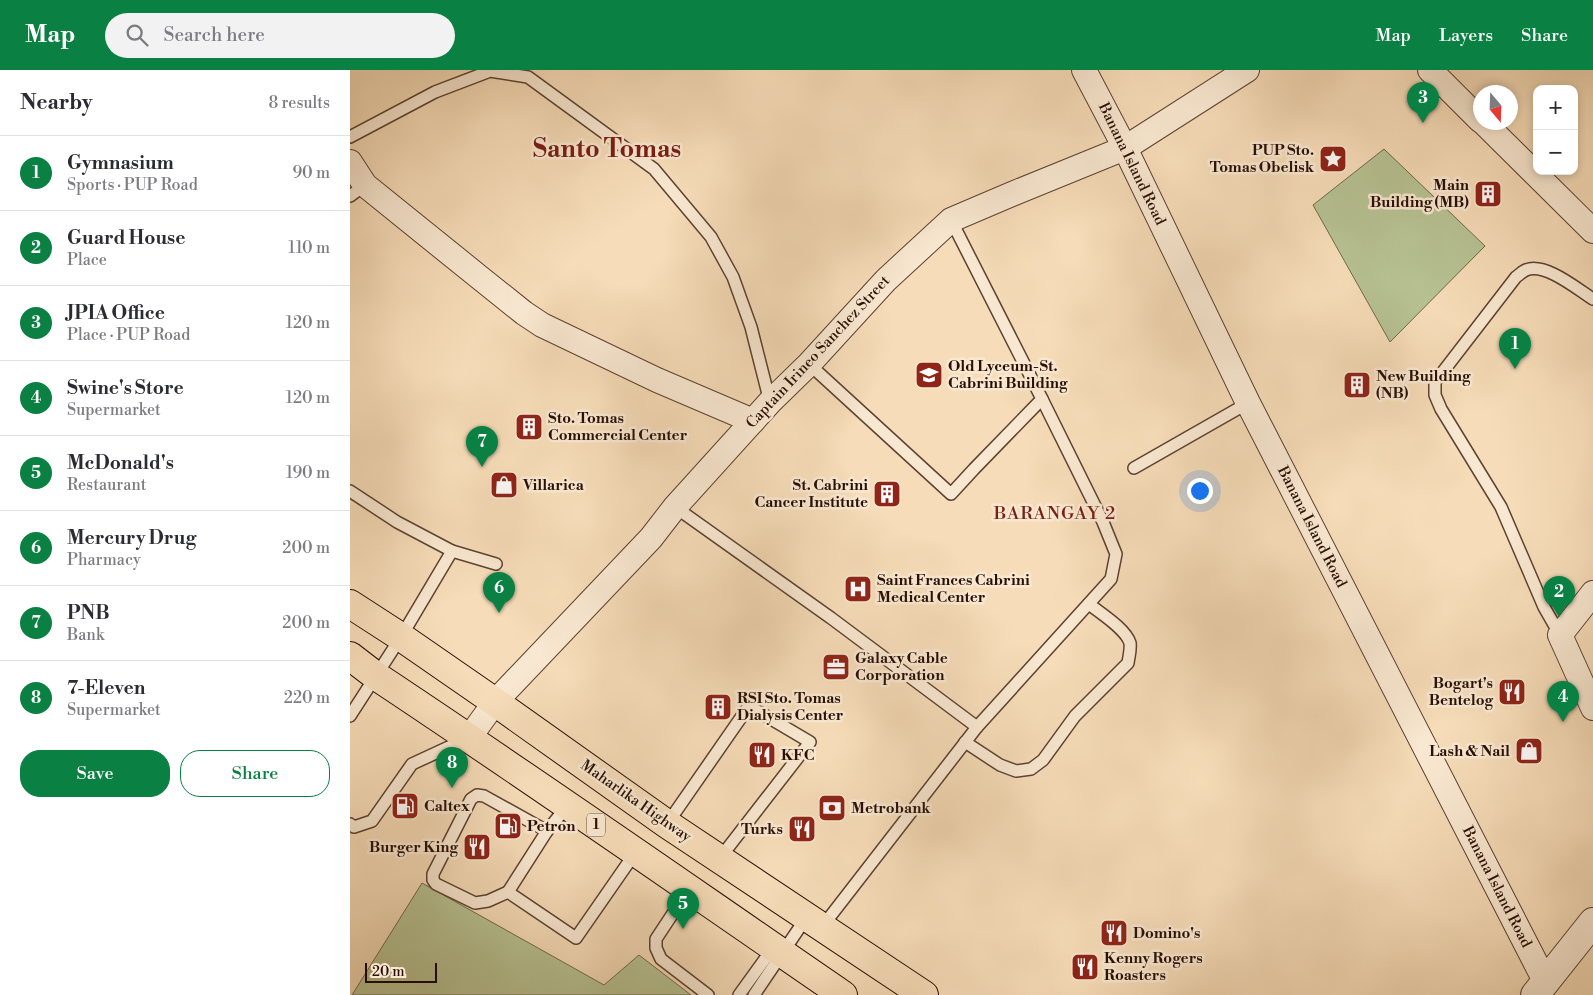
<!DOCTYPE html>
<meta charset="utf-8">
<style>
:root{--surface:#fff;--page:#f2f2f3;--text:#2b2b33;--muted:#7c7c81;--line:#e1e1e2;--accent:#0b8043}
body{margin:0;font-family:"Libre Bodoni",serif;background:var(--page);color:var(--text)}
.controls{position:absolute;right:15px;top:15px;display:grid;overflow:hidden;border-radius:10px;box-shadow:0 2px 8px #0003}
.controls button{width:45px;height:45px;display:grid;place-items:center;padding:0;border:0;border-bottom:1px solid var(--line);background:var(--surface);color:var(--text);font:25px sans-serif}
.compass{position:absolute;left:1123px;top:15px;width:45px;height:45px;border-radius:50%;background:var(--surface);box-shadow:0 2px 8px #0003;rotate:161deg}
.scale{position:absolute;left:15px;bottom:12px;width:72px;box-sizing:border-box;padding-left:5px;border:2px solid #280e04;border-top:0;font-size:14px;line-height:18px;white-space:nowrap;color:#280e04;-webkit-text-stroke:4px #f9e8d1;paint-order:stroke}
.you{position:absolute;left:849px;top:420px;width:18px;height:18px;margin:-12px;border:4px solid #fff;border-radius:50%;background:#1a73e8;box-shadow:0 0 0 8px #1a73e833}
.badge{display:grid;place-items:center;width:32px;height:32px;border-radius:50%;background:var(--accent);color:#fff;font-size:16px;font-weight:700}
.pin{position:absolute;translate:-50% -41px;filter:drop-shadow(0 1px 2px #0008)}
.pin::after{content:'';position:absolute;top:26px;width:18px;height:15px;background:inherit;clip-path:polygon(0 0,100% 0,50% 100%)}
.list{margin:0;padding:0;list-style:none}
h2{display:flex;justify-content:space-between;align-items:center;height:65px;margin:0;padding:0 20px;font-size:21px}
h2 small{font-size:16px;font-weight:400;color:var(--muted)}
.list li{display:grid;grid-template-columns:32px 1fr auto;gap:15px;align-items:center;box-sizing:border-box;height:75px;padding:0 20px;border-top:1px solid var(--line)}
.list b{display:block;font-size:19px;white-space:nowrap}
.list p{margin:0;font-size:16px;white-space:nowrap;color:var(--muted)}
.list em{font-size:16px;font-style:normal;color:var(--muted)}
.actions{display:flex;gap:10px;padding:15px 20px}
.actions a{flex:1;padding:11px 0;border:1px solid var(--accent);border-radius:20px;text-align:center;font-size:18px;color:var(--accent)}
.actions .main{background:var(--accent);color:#fff}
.icon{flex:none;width:28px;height:28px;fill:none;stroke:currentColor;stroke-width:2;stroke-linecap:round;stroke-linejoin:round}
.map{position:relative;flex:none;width:1243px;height:925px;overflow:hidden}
header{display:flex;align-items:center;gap:30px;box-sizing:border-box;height:70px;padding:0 25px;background:var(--accent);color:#fff}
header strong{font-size:24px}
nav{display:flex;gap:28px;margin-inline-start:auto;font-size:18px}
.search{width:350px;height:45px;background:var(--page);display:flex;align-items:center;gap:12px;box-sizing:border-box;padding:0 18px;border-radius:28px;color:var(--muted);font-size:19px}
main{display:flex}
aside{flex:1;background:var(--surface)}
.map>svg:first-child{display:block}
</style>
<header>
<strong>Map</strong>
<div class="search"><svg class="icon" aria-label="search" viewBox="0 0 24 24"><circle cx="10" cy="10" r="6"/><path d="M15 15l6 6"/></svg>Search here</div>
<nav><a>Map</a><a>Layers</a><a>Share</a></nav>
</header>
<main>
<aside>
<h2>Nearby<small>8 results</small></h2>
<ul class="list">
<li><span class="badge">1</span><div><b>Gymnasium</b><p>Sports · PUP Road</p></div><em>90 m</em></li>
<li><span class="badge">2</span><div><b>Guard House</b><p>Place</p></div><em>110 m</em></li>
<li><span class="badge">3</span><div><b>JPIA Office</b><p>Place · PUP Road</p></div><em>120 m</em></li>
<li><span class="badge">4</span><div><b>Swine's Store</b><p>Supermarket</p></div><em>120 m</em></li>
<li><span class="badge">5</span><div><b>McDonald's</b><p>Restaurant</p></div><em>190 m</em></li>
<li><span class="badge">6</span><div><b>Mercury Drug</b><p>Pharmacy</p></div><em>200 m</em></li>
<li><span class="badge">7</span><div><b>PNB</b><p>Bank</p></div><em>200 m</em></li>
<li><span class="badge">8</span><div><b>7-Eleven</b><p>Supermarket</p></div><em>220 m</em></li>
</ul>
<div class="actions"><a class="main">Save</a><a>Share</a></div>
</aside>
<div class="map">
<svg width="1243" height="925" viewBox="0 0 1243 925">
<rect width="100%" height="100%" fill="#f6dcb8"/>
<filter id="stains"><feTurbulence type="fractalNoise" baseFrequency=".004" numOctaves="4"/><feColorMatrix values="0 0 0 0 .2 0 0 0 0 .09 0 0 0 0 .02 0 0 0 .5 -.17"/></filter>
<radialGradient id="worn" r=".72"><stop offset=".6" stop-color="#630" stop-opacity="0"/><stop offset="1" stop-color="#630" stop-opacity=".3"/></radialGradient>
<g fill="#b7c293" stroke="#70684c">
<path d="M 1034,79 L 1135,176 L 1040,272 L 963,135 Z"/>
<path d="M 72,813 L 254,915 L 289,885 L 341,925 L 2,925 Z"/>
</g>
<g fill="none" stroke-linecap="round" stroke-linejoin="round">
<defs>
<g id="service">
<path d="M 0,67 L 85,22 L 140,1 L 178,7 L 304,99 L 361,167 L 383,207 L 401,257 L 420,332"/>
<path d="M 0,126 L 15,115"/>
<path d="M 459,294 L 601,424 L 624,399 L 692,329 L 601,150"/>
<path d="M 784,398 L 898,333"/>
<path d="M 0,421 L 47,452 L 102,481 L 146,494"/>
<path d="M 325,437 L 481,548 L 627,657"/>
<path d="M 1210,565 L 1194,537 L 1151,437 L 1091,339 L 1085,325 L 1085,312 L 1166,207 C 1169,205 1173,201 1176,200 C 1195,192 1227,219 1243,229"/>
<path d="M 0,646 L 51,567 L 102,481"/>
<path d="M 615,672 L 650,695 L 666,701 L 681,699 L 693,690 L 725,646 L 778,593 C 779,586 781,579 780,573 C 776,559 750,543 739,534"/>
<path d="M 218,735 L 197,761 L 158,822 L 226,868 L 285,783"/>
<path d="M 0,754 L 4,757 L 22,751 L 62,694 L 116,669"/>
<path d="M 317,754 L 399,636 L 460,672 L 370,788"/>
<path d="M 339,819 L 306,869 L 306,878 L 311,889 L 358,925"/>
<path d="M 158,822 L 138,831 L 125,833 L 86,814 L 83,810 L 83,804 L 121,729 L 127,725 L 134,726 L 197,761"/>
<path d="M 472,857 L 627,657 L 761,509 L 766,484 L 753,452 L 692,329"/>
<path d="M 389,925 L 423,878"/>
<path d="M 404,925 L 456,848"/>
</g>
<g id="minor">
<path d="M 734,0 L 775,78 L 898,333 L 1195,911"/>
<path d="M 1080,0 L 1130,50"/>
<path d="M 1133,52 L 1243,161"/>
<path d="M 0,92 L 15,115 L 129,207 L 174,243 L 192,255 L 307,310 L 403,351"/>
<path d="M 1243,523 L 1210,565 L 1243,638"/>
<path d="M 119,668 L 145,632 L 301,468 L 325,437 L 420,332 L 459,294 L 536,210 L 601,150 L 662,124 L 775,78 L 897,0"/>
</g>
<path id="tertiary" d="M 1185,925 L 1243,852"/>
<g id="trunk">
<path d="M 0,534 L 51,567 L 145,632 L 317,754 L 574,925"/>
<path d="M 0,586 L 26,606 C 183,710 337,818 493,925"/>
</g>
</defs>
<use href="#service" stroke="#5c4231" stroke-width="14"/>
<use href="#minor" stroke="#5c4231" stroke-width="26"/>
<use href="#tertiary" stroke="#5c4231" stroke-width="30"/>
<use href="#trunk" stroke="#280e04" stroke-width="30"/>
<use href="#service" stroke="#f9e8d1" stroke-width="11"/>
<use href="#minor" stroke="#f9e8d1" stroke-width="24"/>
<use href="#tertiary" stroke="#f9e8d1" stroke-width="28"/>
<use href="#trunk" stroke="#f6dcb8" stroke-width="28"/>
</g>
<defs>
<symbol id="sight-square" viewBox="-11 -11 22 22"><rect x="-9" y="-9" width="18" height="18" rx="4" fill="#8f2418" stroke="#f9e8d1"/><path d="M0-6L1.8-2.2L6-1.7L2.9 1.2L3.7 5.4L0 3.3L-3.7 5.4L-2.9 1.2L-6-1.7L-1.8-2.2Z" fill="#fff"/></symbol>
<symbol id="building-square" viewBox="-11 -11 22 22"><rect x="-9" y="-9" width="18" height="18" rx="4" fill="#8f2418" stroke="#f9e8d1"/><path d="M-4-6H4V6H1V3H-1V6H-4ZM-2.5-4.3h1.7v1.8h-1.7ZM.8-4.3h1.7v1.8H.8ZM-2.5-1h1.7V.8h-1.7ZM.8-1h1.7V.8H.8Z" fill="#fff"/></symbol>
<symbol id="university-square" viewBox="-11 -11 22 22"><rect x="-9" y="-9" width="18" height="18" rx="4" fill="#8f2418" stroke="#f9e8d1"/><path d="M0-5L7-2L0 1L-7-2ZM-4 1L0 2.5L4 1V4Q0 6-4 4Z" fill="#fff"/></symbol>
<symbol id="shop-square" viewBox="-11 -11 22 22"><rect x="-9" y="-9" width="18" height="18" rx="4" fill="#8f2418" stroke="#f9e8d1"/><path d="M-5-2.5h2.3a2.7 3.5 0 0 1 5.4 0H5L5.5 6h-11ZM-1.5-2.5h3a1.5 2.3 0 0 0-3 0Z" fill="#fff"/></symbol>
<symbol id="hospital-square" viewBox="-11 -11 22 22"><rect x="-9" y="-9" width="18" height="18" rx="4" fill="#8f2418" stroke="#f9e8d1"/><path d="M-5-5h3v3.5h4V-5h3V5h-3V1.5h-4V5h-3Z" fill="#fff"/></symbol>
<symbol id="office-square" viewBox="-11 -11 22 22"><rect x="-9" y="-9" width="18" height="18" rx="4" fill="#8f2418" stroke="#f9e8d1"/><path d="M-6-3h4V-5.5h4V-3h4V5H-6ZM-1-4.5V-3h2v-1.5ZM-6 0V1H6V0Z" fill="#fff"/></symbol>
<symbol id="restaurant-square" viewBox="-11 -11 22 22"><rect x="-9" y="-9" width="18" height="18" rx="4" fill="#8f2418" stroke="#f9e8d1"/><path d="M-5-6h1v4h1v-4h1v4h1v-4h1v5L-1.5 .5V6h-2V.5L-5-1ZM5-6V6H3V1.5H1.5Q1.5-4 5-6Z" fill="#fff"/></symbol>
<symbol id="fuel-square" viewBox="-11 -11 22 22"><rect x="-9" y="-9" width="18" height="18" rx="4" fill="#8f2418" stroke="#f9e8d1"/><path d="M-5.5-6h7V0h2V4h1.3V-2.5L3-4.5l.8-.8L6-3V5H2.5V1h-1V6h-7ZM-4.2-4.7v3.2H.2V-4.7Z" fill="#fff"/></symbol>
<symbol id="bank-square" viewBox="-11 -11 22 22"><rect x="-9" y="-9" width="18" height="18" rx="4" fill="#8f2418" stroke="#f9e8d1"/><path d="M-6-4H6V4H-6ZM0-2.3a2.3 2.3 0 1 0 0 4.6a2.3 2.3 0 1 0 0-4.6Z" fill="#fff"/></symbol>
</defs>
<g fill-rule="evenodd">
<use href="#sight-square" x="967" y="73" width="32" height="32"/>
<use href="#building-square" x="1122" y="108" width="32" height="32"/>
<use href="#university-square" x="563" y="289" width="32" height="32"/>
<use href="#building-square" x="991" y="299" width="32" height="32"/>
<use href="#building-square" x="163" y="341" width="32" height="32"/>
<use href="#shop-square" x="138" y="399" width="32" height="32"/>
<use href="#building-square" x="521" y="408" width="32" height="32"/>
<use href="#hospital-square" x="492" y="503" width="32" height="32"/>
<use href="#office-square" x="470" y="581" width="32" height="32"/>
<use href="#restaurant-square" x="1146" y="606" width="32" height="32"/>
<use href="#building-square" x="352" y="621" width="32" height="32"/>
<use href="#shop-square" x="1163" y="665" width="32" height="32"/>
<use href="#restaurant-square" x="396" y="669" width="32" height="32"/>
<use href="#fuel-square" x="39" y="720" width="32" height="32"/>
<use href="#bank-square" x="466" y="722" width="32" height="32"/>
<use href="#fuel-square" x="142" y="740" width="32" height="32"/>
<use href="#restaurant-square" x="436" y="743" width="32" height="32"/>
<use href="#restaurant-square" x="111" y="761" width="32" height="32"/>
<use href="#restaurant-square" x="748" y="847" width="32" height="32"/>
<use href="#restaurant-square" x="719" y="881" width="32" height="32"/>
</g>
<g text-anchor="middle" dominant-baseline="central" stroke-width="5" stroke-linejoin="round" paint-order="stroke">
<rect fill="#f9e8d1" stroke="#674f42" stroke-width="1" x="237" y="743.5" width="18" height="23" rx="4"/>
<g font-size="14" font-weight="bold" fill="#280e04">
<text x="246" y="755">1</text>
</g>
<g font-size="15" font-weight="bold" fill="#280e04" stroke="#f9e8d1" text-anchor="start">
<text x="964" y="80" text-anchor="end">PUP Sto.<tspan x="964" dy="17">Tomas Obelisk</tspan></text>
<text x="1119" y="115" text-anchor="end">Main<tspan x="1119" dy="17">Building (MB)</tspan></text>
<text x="598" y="296">Old Lyceum-St.<tspan x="598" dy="17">Cabrini Building</tspan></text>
<text x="1026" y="306">New Building<tspan x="1026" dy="17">(NB)</tspan></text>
<text x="198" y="348">Sto. Tomas<tspan x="198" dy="17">Commercial Center</tspan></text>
<text x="173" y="415">Villarica</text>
<text x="518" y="415" text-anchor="end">St. Cabrini<tspan x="518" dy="17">Cancer Institute</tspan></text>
<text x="527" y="510">Saint Frances Cabrini<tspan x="527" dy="17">Medical Center</tspan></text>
<text x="505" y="588">Galaxy Cable<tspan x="505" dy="17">Corporation</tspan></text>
<text x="1143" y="613" text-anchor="end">Bogart's<tspan x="1143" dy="17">Bentelog</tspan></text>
<text x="387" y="628">RSI Sto. Tomas<tspan x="387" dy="17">Dialysis Center</tspan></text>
<text x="1160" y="681" text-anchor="end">Lash &amp; Nail</text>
<text x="431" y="685">KFC</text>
<text x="74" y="736">Caltex</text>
<text x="501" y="738">Metrobank</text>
<text x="177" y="756">Petron</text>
<text x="433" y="759" text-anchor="end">Turks</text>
<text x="108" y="777" text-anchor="end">Burger King</text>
<text x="783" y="863">Domino's</text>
<text x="754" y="888">Kenny Rogers<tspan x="754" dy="17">Roasters</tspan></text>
</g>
<g font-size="15" fill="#280e04" stroke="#f9e8d1">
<text transform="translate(782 94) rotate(64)">Banana Island Road</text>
<text transform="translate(468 282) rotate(-47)">Captain Irineo Sanchez Street</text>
<text transform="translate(962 457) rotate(63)">Banana Island Road</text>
<text transform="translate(286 731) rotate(35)">Maharlika Highway</text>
<text transform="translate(1147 817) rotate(63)">Banana Island Road</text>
</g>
<g font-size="18" letter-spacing="1" fill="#7a1f14" stroke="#f9e8d1">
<text x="705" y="443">BARANGAY 2</text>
</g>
<g font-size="25" font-weight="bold" fill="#7a1f14" stroke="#f9e8d1">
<text x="257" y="79">Santo Tomas</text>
</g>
</g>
<rect width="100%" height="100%" filter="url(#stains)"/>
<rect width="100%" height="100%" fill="url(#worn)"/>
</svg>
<div class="controls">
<button>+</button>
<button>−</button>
</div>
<svg class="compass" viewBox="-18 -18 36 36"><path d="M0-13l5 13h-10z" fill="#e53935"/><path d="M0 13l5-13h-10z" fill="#7c7c81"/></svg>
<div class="scale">20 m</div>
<div class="you"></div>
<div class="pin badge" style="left:1165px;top:299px">1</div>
<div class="pin badge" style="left:1209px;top:547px">2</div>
<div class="pin badge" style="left:1073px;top:53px">3</div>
<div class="pin badge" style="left:1213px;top:652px">4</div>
<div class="pin badge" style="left:333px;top:859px">5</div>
<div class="pin badge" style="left:149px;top:543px">6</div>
<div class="pin badge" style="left:132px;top:397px">7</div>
<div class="pin badge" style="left:102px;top:718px">8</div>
</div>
</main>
